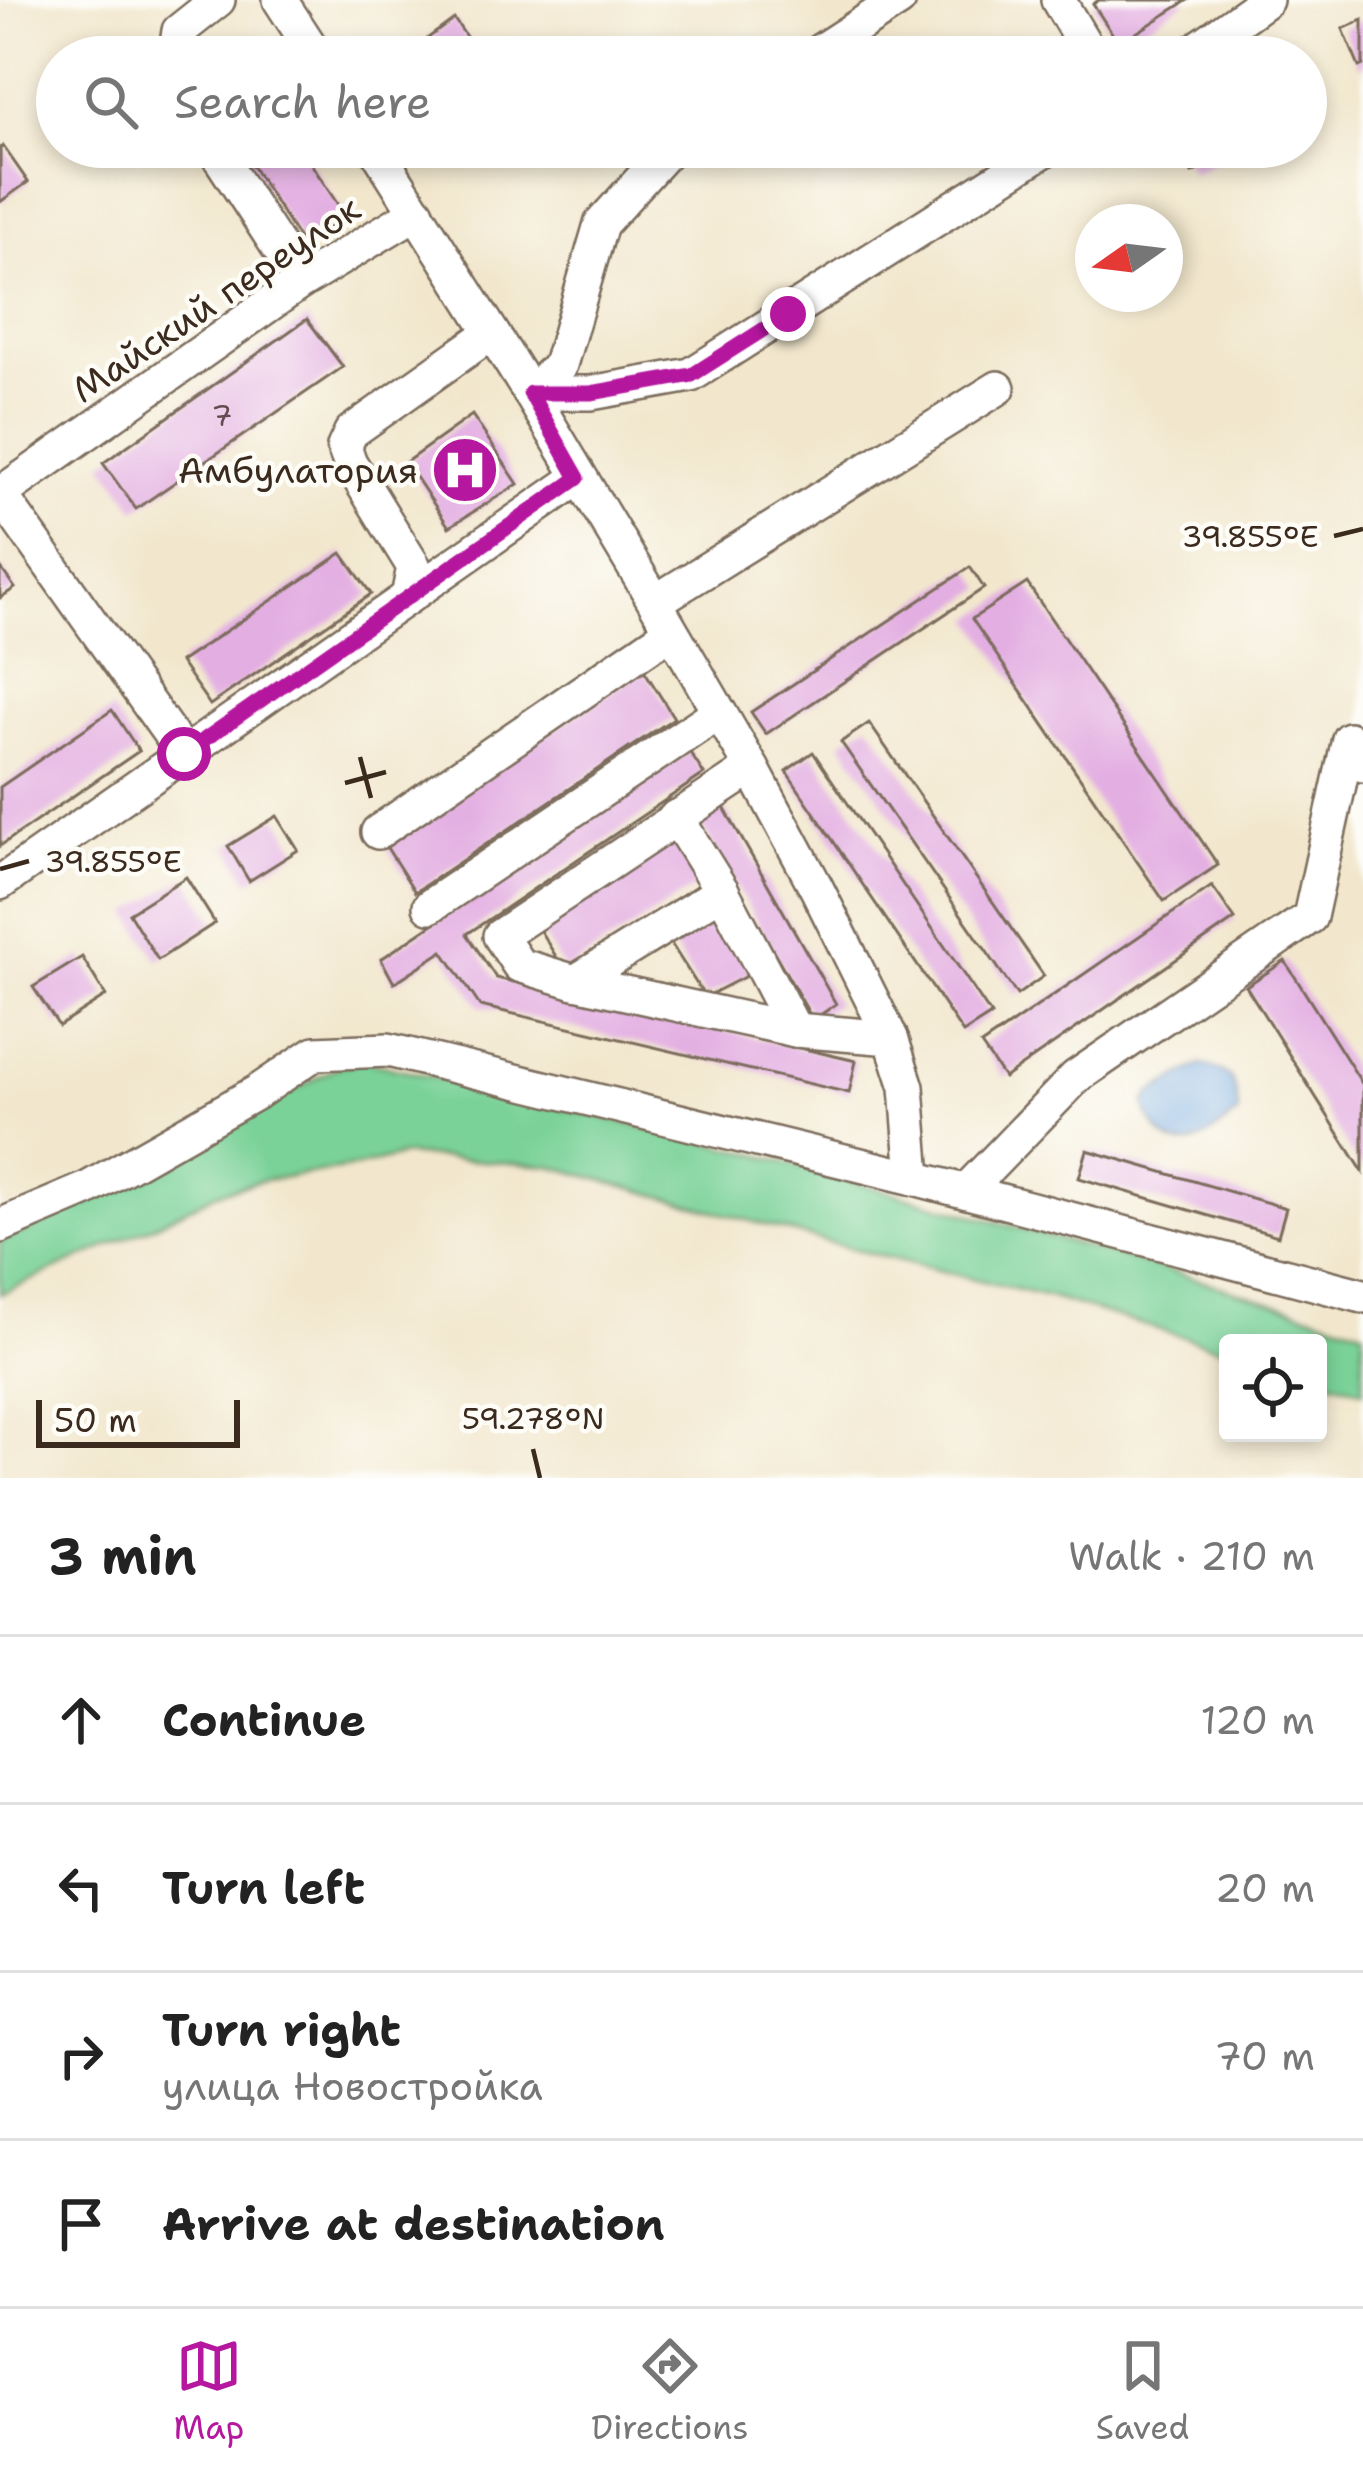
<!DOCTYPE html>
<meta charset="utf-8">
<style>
:root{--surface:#fff;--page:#f6f6f6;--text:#222;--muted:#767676;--line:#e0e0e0;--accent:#b5179e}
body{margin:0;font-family:"Shantell Sans",sans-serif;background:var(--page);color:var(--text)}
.controls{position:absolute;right:36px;bottom:36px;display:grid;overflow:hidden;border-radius:12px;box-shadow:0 6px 18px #0003}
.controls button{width:108px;height:108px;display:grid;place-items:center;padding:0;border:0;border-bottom:3px solid var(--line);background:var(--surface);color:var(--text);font:60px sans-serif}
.compass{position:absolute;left:1075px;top:204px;width:108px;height:108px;border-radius:50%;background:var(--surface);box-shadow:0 6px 18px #0003;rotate:256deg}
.scale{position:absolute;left:36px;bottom:30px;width:204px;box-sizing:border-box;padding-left:12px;border:6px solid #3b2a1e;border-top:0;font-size:33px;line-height:42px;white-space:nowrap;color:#3b2a1e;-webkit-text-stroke:9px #fdfcf7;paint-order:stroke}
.stop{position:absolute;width:36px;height:36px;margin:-27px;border:9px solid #b5179e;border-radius:50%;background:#fff}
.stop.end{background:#b5179e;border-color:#fff;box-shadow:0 3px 12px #0008}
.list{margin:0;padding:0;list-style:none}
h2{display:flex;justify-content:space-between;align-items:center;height:156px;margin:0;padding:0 48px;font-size:51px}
h2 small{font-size:39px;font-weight:400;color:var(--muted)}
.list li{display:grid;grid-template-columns:78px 1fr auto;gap:36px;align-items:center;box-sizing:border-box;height:168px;padding:0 48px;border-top:3px solid var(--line)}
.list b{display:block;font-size:45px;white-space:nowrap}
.list p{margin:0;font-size:39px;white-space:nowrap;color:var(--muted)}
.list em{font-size:39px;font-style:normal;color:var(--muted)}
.icon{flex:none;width:66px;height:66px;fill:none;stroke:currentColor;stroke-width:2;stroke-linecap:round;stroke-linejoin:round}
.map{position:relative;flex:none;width:1363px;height:1478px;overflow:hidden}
.search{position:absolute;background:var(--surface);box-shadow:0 6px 18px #0003;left:36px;right:36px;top:36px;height:132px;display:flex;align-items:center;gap:30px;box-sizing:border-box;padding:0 42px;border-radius:66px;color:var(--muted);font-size:45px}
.sheet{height:828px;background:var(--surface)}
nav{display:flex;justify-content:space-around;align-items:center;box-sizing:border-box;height:168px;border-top:3px solid var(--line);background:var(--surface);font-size:33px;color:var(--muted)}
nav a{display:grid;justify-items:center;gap:6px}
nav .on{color:var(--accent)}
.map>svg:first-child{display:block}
</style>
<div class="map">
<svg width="1363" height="1478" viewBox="0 0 1363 1478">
<rect width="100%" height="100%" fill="#fdfcf7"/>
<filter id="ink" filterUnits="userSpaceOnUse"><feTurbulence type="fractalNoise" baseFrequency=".00833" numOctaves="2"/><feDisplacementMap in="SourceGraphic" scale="24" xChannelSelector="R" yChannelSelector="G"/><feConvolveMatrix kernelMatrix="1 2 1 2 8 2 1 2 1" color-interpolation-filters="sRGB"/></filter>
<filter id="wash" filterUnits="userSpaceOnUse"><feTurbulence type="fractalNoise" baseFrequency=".004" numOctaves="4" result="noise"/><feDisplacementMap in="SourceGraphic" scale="48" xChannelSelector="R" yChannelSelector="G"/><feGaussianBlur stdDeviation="2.7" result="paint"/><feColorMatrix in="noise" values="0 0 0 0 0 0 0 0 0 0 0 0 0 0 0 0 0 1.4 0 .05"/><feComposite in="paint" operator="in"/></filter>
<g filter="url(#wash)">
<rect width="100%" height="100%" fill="#f2e7cd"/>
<path fill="#7ad298" stroke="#5a7e5b" stroke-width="3" d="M 361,1060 L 751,1153 L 1161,1268 L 1363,1330 L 1363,1391 L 1318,1377 L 1318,1343 L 1228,1343 L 1228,1350 L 1052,1298 L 856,1250 L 551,1166 L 404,1155 L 357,1167 L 264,1180 L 217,1193 L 153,1226 L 0,1294 L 0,1242 L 36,1226 L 338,1067 Z"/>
<path fill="#72a8e0" stroke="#56697f" stroke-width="3" d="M 1200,1065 C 1232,1070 1237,1082 1238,1113 C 1212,1133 1183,1164 1156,1128 C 1149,1118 1146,1112 1146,1101 L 1153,1092 Z"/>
<g id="blocks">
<g fill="#e3aee2">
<path d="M 1099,0 L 1188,0 L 1119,44 L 1093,4 Z"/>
<path d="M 454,19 L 480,57 L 441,57 L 428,38 Z"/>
<path d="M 1363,20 L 1363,65 L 1359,67 L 1343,29 Z"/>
<path d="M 3,146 L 28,182 L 0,202 L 0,148 Z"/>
<path d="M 240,147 L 300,147 L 346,217 L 302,244 Z"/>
<path d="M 502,147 L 544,147 L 516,167 Z"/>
<path d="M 1178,147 L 1242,147 L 1192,173 Z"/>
<path d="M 307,319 L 343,367 L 136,509 L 103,463 Z"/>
<path d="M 472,415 L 518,484 L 449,527 L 406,462 Z"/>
<path d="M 342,553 L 371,594 L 210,705 L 180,662 Z"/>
<path d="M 0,567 L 15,588 L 0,598 Z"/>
<path d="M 970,567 L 984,588 L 766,734 L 751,712 Z"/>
<path d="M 1027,583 L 1218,865 L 1164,901 L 972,619 Z"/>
<path d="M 644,670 L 674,718 L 415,892 L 384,843 Z"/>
<path d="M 112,710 L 139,751 L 0,846 L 0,787 Z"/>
<path d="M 869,723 L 1044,976 L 1017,995 L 841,742 Z"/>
<path d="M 689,751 L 704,774 L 467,934 L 496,978 L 856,1061 L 849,1093 L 480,1006 L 443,951 L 394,983 L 381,959 Z"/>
<path d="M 813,752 L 991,1015 L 963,1033 L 786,771 Z"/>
<path d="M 722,804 L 836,1004 L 813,1020 L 697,818 Z"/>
<path d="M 277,816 L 298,850 L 249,881 L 228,846 Z"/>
<path d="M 674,840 L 701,883 L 565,971 L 539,929 Z"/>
<path d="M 186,877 L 215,923 L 158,960 L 129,913 Z"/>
<path d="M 1212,886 L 1235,919 L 1004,1078 L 981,1045 Z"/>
<path d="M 718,911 L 754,972 L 705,997 L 670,942 Z"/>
<path d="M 82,957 L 106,996 L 59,1026 L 33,987 Z"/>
<path d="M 1285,961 L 1363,1085 L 1363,1172 L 1246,986 Z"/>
<path d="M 1087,1150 L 1286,1208 L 1278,1236 L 1079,1178 Z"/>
</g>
</g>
</g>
<g filter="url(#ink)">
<use href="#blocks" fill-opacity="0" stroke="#7b6c5b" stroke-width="3"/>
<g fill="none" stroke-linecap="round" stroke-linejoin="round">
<defs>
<g id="minor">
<path d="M 280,0 L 317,57"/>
<path d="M 1058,0 L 1092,57"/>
<path d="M 175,57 L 179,31 L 218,0"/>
<path d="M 811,57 L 899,0"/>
<path d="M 1186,57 L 1266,0"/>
<path d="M 213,147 L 301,282"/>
<path d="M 375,147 L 530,393 L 655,602 L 752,768 L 817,889 L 891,1038 L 907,1087 L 914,1178"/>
<path d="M 530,393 L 591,393 L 691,375 L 1049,147"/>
<path d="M 530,393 L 560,365 L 601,224 L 671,147"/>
<path d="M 0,494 L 301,282 L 417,212"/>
<path d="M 0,494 L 184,754"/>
<path d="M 408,597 L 578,478"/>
<path d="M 655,602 L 998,388"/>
<path d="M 752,768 L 500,936 L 519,965 L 575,982 L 795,1030 L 891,1038"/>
<path d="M 676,817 L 722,891 L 795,1030"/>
<path d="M 378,832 L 671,631"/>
<path d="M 0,883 L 408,597 L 414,567 L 350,463 L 344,447 L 351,432 L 491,333"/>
<path d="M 430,906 L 719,712"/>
<path d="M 575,982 L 722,891"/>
<path d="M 966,1191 L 1076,1077 L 1310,917 L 1349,739 L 1363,765"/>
<path d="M 0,1226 L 87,1189 L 259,1091 L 315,1053 L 388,1050 L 914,1178 L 1363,1296"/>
</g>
</defs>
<use href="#minor" stroke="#7b6c5b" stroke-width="38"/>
<use href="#minor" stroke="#fff" stroke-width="33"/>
</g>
</g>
<g fill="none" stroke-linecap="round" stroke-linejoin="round" filter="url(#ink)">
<path stroke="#b5179e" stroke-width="15" d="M 184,754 L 578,478 L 530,393 L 591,393 L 692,375 L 788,314"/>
</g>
<path fill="none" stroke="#3b2a1e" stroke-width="4.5" d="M 1334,536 L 1363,529M 360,757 L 371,798M 345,783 L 386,772M 0,869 L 29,861M 533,1449 L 540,1478"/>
<defs>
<symbol id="hospital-disc" viewBox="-11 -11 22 22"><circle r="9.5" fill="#b5179e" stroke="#fdfcf7"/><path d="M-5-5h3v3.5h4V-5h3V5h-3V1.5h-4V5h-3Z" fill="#fff"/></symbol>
</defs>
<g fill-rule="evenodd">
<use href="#hospital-disc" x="427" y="432" width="76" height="76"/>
</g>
<g text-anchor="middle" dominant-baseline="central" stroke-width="9" stroke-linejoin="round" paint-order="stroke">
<g font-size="30" fill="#654b4f">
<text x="222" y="415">7</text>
</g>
<g font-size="36" fill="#3b2a1e" stroke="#fdfcf7">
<text transform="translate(216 299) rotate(-34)">Майский переулок</text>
</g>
<g font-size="36" fill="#3b2a1e" stroke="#fdfcf7" text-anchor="end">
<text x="418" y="470">Амбулатория</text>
</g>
</g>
<g font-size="30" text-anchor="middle" fill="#3b2a1e" stroke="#fdfcf7" stroke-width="9" stroke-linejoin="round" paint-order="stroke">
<text x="1250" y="547">39.855°E</text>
<text x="113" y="872">39.855°E</text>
<text x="533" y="1429">59.278°N</text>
</g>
</svg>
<div class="controls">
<button><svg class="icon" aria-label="locate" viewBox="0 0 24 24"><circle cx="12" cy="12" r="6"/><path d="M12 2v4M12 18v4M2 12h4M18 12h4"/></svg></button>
</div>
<svg class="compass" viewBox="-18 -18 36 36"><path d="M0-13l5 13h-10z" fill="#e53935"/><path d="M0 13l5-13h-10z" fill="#767676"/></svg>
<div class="scale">50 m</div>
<div class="stop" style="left:184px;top:754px"></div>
<div class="stop end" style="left:788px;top:314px"></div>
<div class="search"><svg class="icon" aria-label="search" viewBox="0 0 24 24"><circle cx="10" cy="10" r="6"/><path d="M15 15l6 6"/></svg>Search here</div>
</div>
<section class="sheet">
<h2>3 min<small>Walk · 210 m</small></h2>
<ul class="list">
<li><svg class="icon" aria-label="ahead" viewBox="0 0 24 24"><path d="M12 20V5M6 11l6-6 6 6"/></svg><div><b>Continue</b></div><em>120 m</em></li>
<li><svg class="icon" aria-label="left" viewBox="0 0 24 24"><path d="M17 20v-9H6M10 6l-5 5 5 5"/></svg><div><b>Turn left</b></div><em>20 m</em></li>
<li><svg class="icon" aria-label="right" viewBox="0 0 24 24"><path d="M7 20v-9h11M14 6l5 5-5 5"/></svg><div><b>Turn right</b><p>улица Новостройка</p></div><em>70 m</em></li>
<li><svg class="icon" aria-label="arrive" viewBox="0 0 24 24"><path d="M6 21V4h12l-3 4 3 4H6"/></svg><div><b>Arrive at destination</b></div></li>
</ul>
</section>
<nav>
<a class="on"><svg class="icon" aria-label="map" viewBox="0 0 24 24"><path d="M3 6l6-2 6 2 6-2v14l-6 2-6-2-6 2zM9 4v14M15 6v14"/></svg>Map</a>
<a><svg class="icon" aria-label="directions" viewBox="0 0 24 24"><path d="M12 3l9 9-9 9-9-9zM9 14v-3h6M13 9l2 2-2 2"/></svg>Directions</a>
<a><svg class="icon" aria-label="saved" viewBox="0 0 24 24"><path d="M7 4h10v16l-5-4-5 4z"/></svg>Saved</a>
</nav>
